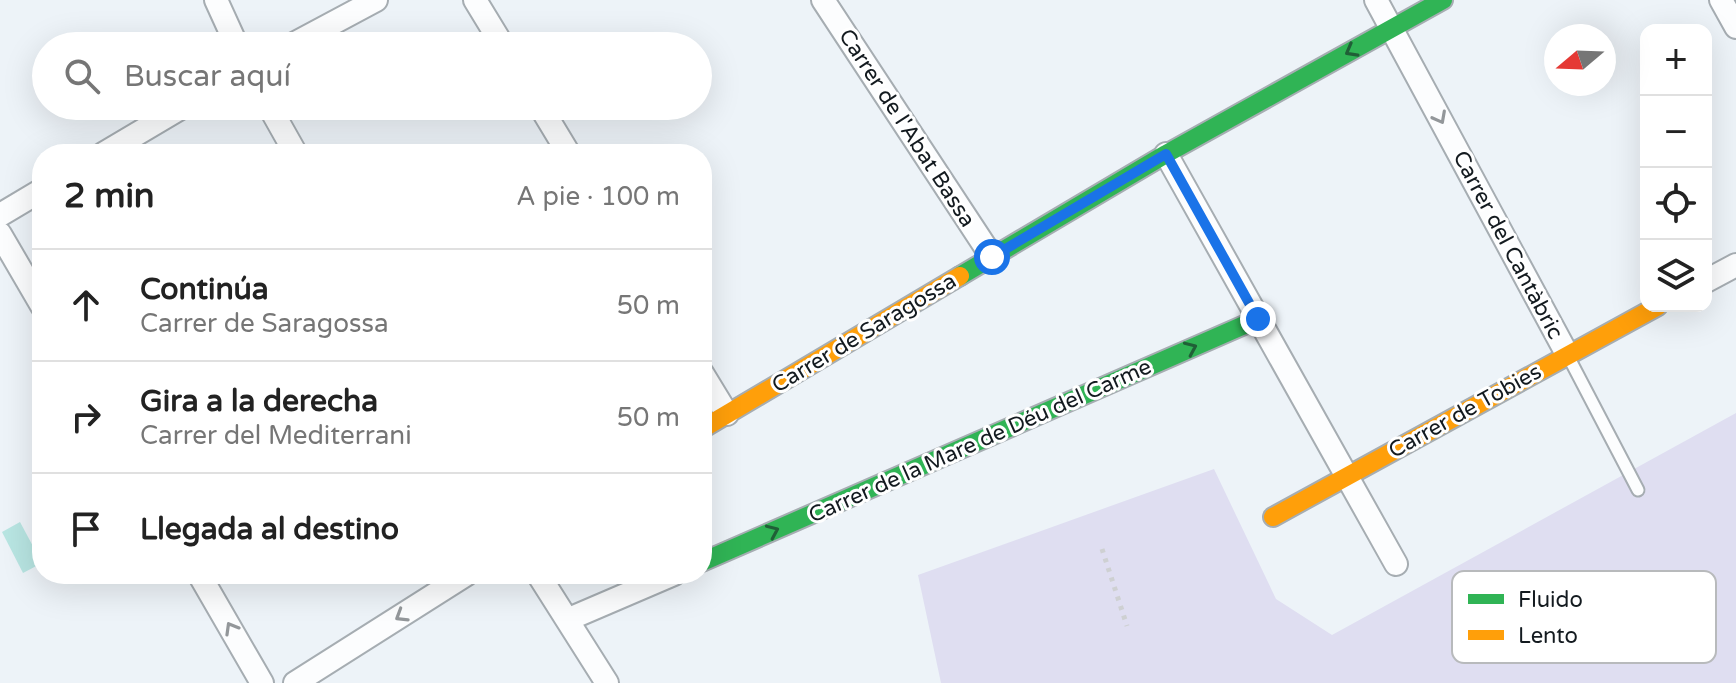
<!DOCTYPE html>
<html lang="es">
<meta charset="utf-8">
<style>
:root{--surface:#fff;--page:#f6f6f6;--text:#222;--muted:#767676;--line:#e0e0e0}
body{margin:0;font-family:"Varela Round",sans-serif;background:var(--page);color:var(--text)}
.controls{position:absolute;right:24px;top:24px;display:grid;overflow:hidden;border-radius:16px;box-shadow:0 8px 32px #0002}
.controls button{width:72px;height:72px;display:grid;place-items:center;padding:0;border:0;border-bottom:2px solid var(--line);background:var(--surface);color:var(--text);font:40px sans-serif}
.compass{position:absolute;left:1544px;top:24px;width:72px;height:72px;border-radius:50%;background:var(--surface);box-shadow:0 8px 32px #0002;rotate:251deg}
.stop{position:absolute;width:24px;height:24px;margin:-18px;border:6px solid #1a73e8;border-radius:50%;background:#fff}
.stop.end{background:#1a73e8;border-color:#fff;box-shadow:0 2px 8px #0008}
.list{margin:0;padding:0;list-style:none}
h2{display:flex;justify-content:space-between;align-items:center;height:104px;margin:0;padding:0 32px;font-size:34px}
h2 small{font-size:26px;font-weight:400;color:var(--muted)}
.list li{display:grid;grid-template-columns:52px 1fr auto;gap:24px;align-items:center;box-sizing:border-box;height:112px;padding:0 32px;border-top:2px solid var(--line)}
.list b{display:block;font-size:30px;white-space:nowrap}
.list p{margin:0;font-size:26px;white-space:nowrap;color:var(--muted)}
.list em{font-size:26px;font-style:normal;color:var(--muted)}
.icon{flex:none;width:44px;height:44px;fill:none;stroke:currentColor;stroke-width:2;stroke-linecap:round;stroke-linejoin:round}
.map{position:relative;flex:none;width:1736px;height:683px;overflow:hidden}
.search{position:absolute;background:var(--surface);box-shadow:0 8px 32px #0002;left:32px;top:32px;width:680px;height:88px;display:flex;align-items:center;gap:20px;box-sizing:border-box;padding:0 28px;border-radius:44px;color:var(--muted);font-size:30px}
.panel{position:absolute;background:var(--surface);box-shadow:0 8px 32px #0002;left:32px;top:144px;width:680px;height:440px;border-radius:32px}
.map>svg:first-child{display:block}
</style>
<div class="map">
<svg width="1736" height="683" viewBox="0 0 1736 683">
<rect width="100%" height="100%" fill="#edf3f8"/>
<path fill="#dfdef1" d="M 1736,413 L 1736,683 L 941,683 L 918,575 L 1214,469 L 1276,599 L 1332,635 Z"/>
<path fill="#b8e5e2" d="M 20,522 L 42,563 L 23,573 L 2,532 Z"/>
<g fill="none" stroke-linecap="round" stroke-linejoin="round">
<defs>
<path id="lane" d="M 1568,356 L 1638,490"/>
<g id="street">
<path d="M 216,0 L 237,46"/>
<path d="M 475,0 L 503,46"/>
<path d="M 823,0 L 992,257"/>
<path d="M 1376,0 L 1567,354"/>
<path d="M 1721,0 L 1736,27"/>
<path d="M 290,46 L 376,0"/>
<path d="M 269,106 L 296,154"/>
<path d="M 540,106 L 569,154"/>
<path d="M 103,154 L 184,106"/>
<path d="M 1166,154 L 1396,564"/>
<path d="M 0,215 L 42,190"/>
<path d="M 0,234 L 42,306"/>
<path d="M 1706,281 L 1736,265"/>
<path d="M 702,373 L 727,414"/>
<path d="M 199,574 L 262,683"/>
<path d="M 538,574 L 607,683"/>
<path d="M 569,619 L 674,574"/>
<path d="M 295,683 L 467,574"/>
</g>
<g id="fast">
<path d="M 960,276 L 1166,154 L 1443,0"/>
<path d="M 702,562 L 1258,319"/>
</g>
<g id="slow">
<path d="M 702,429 L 960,276"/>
<path d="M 1273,517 L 1658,306"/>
</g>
</defs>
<use href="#lane" stroke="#a6adb2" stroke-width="15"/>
<use href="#street" stroke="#a6adb2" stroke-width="26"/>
<use href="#fast" stroke="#a6adb2" stroke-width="22"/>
<use href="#slow" stroke="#a6adb2" stroke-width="22"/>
<path stroke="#ced0d2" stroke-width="5" stroke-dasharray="4 6" stroke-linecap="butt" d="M 1102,549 L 1127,626"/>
<use href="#lane" stroke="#fcfdfe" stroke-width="11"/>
<use href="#street" stroke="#fcfdfe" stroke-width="22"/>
<use href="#fast" stroke="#30b455" stroke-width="18"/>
<use href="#slow" stroke="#ff9f0a" stroke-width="18"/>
</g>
<defs><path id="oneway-chevron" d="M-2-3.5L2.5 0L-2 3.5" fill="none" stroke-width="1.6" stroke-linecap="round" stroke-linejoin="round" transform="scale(2)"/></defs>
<g stroke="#205f37">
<use href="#oneway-chevron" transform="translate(1351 51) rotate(151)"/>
<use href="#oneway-chevron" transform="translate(1191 348) rotate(-24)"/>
<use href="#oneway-chevron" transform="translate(773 531) rotate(-24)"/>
</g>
<g stroke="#93979a">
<use href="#oneway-chevron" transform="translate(1440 118) rotate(62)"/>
<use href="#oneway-chevron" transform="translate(401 616) rotate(148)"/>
<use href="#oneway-chevron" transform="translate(231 628) rotate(-120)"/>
</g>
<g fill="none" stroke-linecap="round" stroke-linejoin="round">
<path stroke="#1a73e8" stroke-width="10" d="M 992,257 L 1166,154 L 1258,319"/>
</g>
<g text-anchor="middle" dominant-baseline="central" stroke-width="6" stroke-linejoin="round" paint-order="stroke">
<g font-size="22" fill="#131a1f" stroke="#fff">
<text transform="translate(907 128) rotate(57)">Carrer de l'Abat Bassa</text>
<text transform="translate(1508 245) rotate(62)">Carrer del Cantàbric</text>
<text transform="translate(864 333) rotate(-31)">Carrer de Saragossa</text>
<text transform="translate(1465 411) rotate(-29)">Carrer de Tobies</text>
<text transform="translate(980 441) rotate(-24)">Carrer de la Mare de Déu del Carme</text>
</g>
</g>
<rect x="1452" y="571" width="264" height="92" rx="12" fill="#fff" stroke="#b8babc" stroke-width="2"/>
<rect x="1468" y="594" width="36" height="10" fill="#30b455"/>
<rect x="1468" y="630" width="36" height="10" fill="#ff9f0a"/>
<g font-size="22" fill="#131a1f">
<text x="1518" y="607">Fluido</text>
<text x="1518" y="643">Lento</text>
</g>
</svg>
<div class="controls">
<button>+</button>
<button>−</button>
<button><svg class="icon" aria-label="locate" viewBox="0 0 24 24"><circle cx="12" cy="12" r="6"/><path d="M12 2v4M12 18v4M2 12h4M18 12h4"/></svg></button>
<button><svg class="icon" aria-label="layers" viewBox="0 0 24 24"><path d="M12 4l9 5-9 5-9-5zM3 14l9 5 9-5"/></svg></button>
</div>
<svg class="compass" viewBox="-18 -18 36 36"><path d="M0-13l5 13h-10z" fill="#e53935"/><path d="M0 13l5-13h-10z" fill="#767676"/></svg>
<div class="stop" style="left:992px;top:257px"></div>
<div class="stop end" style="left:1258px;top:319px"></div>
<div class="search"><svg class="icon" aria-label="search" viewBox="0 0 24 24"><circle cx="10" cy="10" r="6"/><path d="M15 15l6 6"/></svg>Buscar aquí</div>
<section class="panel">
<h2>2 min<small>A pie · 100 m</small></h2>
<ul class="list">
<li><svg class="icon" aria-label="ahead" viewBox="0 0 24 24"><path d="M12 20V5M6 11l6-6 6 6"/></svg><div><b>Continúa</b><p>Carrer de Saragossa</p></div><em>50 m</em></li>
<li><svg class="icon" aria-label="right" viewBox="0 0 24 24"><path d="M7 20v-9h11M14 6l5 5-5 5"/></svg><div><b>Gira a la derecha</b><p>Carrer del Mediterrani</p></div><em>50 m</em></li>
<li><svg class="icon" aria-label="arrive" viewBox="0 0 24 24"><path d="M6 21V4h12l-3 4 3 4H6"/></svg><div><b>Llegada al destino</b></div></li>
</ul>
</section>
</div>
